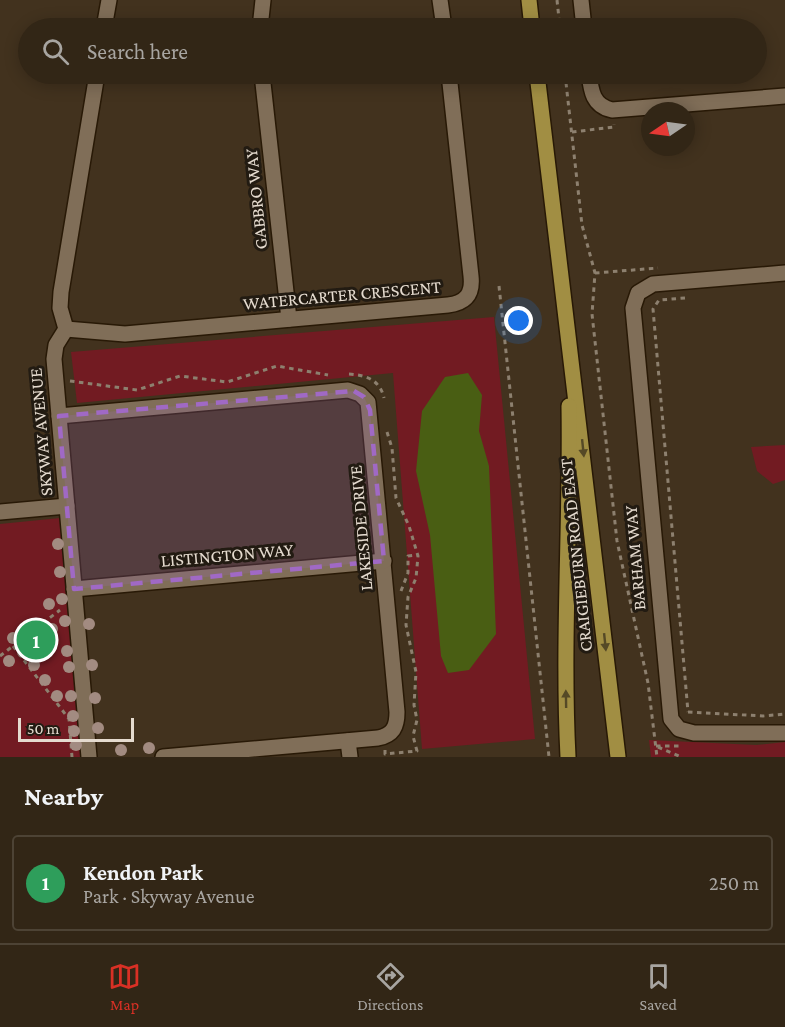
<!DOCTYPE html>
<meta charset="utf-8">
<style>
:root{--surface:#322616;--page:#3d3223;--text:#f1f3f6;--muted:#a8a5a1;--line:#4d4335;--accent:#d93025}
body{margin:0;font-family:"Crimson Pro",serif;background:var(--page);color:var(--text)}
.compass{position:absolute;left:641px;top:102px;width:54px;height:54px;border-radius:50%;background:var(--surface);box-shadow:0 3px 15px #0003;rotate:257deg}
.scale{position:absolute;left:18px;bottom:15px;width:116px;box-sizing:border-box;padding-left:6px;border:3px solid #e5dbcf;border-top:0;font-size:16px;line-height:21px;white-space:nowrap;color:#e5dbcf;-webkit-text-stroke:4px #221b12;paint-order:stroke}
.you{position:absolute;left:519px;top:321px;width:21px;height:21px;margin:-15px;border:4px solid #fff;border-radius:50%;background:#1a73e8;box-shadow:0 0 0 9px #1a73e833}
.badge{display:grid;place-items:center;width:39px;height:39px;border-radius:50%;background:var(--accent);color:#fff;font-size:20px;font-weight:700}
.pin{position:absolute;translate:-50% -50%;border:3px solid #fff;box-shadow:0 2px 6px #0006}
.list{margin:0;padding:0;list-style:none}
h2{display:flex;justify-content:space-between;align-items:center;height:78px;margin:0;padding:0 24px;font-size:26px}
h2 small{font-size:20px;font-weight:400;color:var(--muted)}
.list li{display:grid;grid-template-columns:39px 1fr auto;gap:18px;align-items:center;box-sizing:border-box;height:96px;margin:0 12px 12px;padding:0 12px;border:2px solid var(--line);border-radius:6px}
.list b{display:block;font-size:22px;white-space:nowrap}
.list p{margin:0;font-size:20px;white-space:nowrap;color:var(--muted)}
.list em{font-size:20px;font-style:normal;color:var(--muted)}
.icon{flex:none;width:33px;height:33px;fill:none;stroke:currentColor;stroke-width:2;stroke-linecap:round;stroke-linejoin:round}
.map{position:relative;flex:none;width:785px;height:757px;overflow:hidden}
.search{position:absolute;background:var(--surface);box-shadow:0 3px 15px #0003;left:18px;right:18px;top:18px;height:66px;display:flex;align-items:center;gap:15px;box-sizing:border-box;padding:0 21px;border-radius:33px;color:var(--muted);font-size:22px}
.sheet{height:186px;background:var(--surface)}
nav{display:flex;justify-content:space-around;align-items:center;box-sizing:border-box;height:84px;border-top:2px solid var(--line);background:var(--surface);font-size:16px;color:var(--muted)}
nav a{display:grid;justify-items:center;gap:3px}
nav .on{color:var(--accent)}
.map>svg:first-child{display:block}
</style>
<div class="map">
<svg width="785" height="757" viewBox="0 0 785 757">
<rect width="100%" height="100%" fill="#42321e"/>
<g fill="#721b22">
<path d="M 494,317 L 535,739 L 422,749 L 393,373 L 77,403 L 71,352 Z"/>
<path d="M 785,445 L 785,480 L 773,484 L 757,471 L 751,447 Z"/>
<path d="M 60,518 L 83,757 L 0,757 L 0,524 Z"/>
<path d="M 649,740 L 756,745 L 785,742 L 785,757 L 651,757 Z"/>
</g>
<path fill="#495e13" d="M 468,373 L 482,395 L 479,431 L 489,466 L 496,634 L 469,670 L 448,673 L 441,656 L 430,535 L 416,471 L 422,411 L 445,377 Z"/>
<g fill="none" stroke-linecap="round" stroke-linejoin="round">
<defs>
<g id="minor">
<path d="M 440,0 L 444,28"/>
<path d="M 581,0 L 584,28"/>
<path d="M 104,28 L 109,0"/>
<path d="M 260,28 L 263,0"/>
<path d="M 262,74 L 289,319"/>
<path d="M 589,74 C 591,91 593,106 612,110 L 785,96"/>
<path d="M 785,273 L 653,284 L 638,293 L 633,308 L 671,719 L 679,729 L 694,733 L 785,733"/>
<path d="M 66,329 L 125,334 L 448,305 C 466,303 473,294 471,276 L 449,74"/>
<path d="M 59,416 L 348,390 L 360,394 L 368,402 L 397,712 C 397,727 393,735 378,738 L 163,757"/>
<path d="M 0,512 L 67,506"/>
<path d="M 74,589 L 384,561"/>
<path d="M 348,741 L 350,757"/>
<path d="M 89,757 L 54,359 L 56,345 L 66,329 L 60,308 L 61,292 L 97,74"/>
</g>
<g id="major">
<path d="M 529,0 L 532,28"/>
<path d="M 537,74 L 618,757"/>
<path d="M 568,757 C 562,640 571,523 569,406"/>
</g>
</defs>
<use href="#minor" stroke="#281906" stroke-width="18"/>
<use href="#major" stroke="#281906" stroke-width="18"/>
<g stroke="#8d806f" stroke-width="3" stroke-dasharray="4.5 4.5" stroke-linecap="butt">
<path d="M 557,0 L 560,28"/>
<path d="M 565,74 L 582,225 L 595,273 L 592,314 L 617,541 L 648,683 L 657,757"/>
<path d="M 572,132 L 614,127 L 614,124"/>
<path d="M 595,273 L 658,268"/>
<path d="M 499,286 L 549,757"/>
<path d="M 685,298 L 659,300 L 653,309 L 688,712"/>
<path d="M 349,374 C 366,375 380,380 384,398"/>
<path d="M 70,381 L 137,390 L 180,376 L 227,382 L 277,366 L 328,375"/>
<path d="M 401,591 L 408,573 L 408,556 L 417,555"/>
<path d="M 13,646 L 69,719 L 72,757"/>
<path d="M 0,656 L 60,610"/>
<path d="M 688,712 L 763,716 L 785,714"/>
<path d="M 656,746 L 681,746"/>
<path d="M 658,747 L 681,757"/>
<path d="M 385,750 L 385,754 L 417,751 L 413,736 L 417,720 L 414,705 L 416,672 L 406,625 L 408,597 L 416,578 L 418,556 L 409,526 L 396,498 L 392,448 L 387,432"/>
</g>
<use href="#minor" stroke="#806e58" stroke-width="15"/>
<use href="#major" stroke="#a18e43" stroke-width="15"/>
</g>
<g fill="#a28b81">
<circle cx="58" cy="544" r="6"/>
<circle cx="60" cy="572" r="6"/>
<circle cx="62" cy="599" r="6"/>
<circle cx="49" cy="604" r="6"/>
<circle cx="65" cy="621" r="6"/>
<circle cx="89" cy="624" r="6"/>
<circle cx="52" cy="629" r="6"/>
<circle cx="13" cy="638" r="6"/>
<circle cx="39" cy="639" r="6"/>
<circle cx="67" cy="651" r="6"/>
<circle cx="23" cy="652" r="6"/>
<circle cx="9" cy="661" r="6"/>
<circle cx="34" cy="665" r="6"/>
<circle cx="92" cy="665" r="6"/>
<circle cx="69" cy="667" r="6"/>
<circle cx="45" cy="680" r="6"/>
<circle cx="57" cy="696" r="6"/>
<circle cx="71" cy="696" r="6"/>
<circle cx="95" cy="698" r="6"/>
<circle cx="73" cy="716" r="6"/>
<circle cx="98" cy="728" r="6"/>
<circle cx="74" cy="731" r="6"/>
<circle cx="76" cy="745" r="6"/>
<circle cx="149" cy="748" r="6"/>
<circle cx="121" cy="750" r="6"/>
</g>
<defs><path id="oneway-solid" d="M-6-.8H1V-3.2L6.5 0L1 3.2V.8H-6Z" transform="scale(1.5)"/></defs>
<g fill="#554926">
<use href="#oneway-solid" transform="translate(583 448) rotate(84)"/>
<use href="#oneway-solid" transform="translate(605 642) rotate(84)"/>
<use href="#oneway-solid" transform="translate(566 699) rotate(-91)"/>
</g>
<path fill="#a069c5" fill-opacity="0.2" stroke="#a069c5" stroke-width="4.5" stroke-dasharray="12 8" stroke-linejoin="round" d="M 354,391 L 364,397 L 370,410 L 384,561 L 74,589 L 59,416 Z"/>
<g text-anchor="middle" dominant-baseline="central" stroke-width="6" stroke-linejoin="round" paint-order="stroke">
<g font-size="18" fill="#e5dbcf" stroke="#221b12">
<text transform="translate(256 199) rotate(-96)">GABBRO WAY</text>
<text transform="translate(342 295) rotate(-5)">WATERCARTER CRESCENT</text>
<text transform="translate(41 432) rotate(-95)">SKYWAY AVENUE</text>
<text transform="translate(361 528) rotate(-95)">LAKESIDE DRIVE</text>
<text transform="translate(227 555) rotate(-5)">LISTINGTON WAY</text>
<text transform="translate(576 555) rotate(-96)">CRAIGIEBURN ROAD EAST</text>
<text transform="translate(635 558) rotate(-95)">BARHAM WAY</text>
</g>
</g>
</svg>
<svg class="compass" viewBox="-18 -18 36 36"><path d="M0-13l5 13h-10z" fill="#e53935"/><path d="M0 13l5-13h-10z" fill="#a8a5a1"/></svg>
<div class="scale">50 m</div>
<div class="you"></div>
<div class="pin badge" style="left:36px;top:640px;background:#2e9e5b">1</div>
<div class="search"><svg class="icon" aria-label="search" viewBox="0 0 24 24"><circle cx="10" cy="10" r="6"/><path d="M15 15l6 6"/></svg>Search here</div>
</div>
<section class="sheet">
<h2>Nearby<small></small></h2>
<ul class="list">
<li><span class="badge" style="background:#2e9e5b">1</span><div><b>Kendon Park</b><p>Park · Skyway Avenue</p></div><em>250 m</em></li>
</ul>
</section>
<nav>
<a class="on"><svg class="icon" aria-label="map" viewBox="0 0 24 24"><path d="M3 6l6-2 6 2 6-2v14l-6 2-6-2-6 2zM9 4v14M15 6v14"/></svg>Map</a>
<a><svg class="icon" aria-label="directions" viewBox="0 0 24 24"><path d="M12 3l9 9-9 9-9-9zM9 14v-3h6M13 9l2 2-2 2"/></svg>Directions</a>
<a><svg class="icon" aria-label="saved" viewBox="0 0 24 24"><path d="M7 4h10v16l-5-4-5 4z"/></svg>Saved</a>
</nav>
